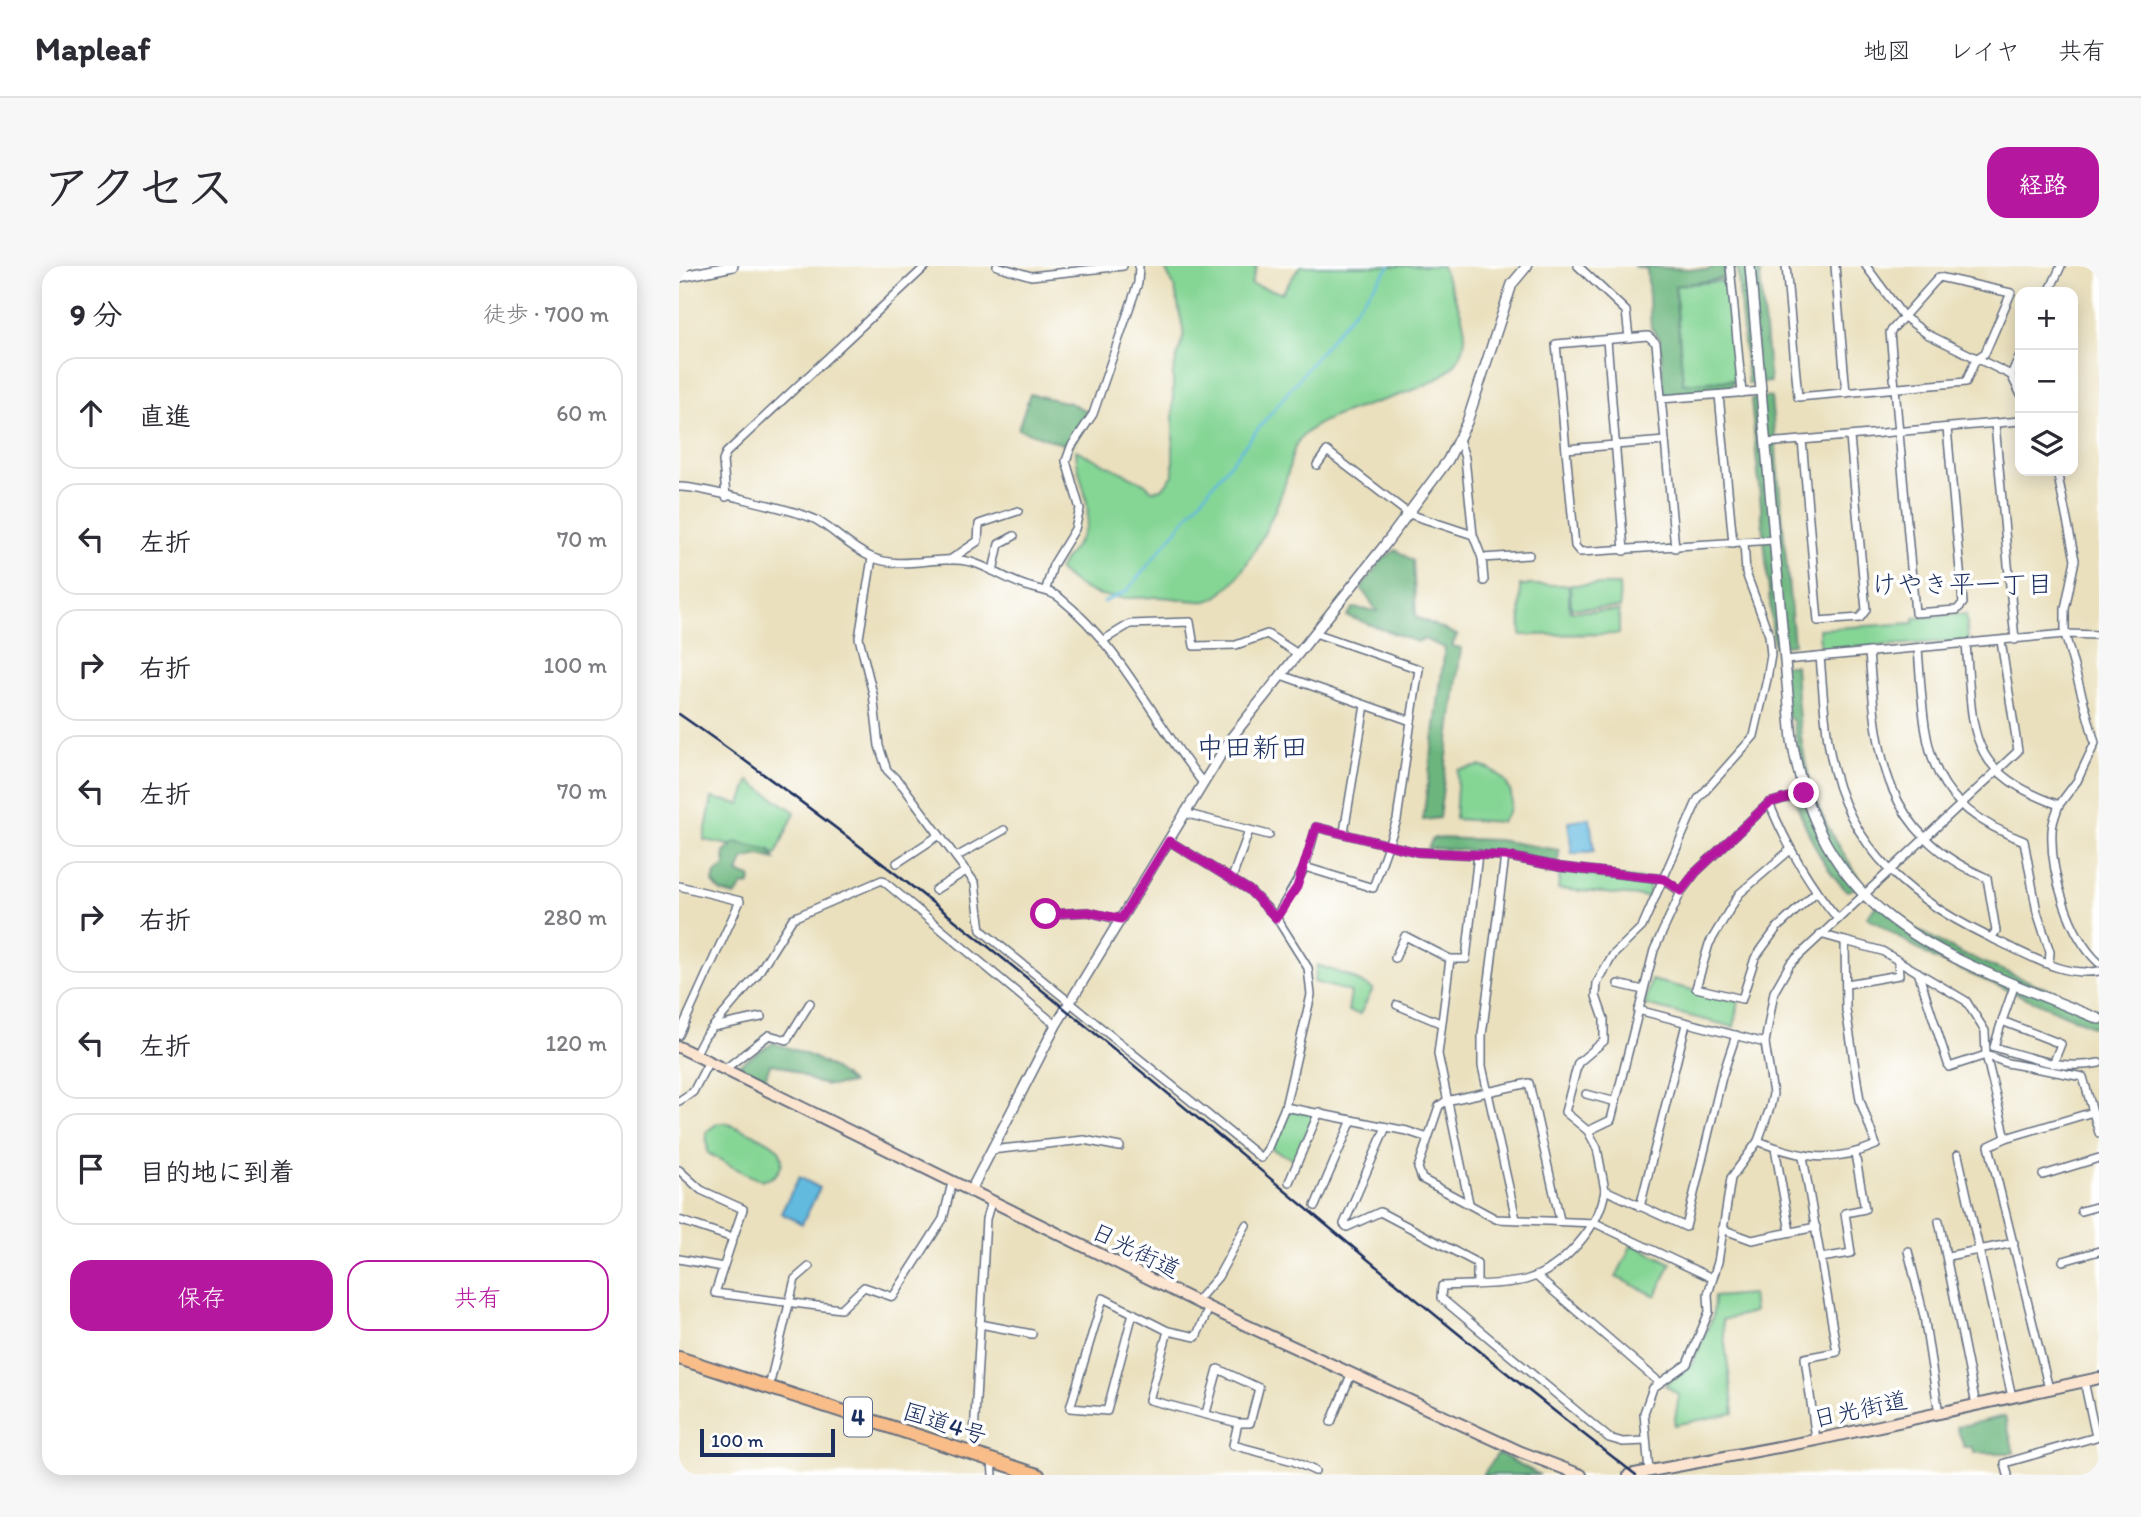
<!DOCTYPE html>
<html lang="ja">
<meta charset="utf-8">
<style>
:root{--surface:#fff;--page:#f7f7f7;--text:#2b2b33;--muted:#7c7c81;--line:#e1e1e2;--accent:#b5179e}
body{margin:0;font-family:Itim,"Klee One",sans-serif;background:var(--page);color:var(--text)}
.controls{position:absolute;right:21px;top:21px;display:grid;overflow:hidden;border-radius:14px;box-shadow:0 4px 18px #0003}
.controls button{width:63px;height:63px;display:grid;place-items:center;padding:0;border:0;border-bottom:2px solid var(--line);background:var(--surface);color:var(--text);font:35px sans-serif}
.scale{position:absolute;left:21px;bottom:18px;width:135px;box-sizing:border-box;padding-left:7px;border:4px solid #1b2f5e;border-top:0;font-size:19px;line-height:24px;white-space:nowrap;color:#1b2f5e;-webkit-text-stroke:5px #fff;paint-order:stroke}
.stop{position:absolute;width:21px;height:21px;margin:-16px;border:5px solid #b5179e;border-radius:50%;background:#fff}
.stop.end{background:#b5179e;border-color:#fff;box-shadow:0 2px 7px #0008}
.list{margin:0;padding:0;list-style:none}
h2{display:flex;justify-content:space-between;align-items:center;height:91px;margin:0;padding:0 28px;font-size:30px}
h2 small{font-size:23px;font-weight:400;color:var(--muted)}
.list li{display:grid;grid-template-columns:46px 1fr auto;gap:21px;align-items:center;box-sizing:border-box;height:112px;margin:0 14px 14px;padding:0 14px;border:2px solid var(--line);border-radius:21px}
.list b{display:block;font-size:26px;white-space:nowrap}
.list em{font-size:23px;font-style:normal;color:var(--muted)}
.actions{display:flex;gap:14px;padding:21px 28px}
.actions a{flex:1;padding:16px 0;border:2px solid var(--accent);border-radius:21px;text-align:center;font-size:24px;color:var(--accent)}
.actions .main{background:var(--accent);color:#fff}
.icon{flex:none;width:38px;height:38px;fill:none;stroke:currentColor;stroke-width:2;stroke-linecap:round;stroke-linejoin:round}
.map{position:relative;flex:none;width:1420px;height:1209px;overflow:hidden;border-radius:21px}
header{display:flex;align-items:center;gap:42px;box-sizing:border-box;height:98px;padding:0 35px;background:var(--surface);border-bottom:2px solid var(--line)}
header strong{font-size:33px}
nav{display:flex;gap:38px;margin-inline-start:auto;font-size:24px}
.intro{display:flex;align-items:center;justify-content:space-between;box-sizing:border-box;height:168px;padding:0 42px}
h1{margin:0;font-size:49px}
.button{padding:18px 32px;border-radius:21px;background:var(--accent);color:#fff;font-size:24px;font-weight:700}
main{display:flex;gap:42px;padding:0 42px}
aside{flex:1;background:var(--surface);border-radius:21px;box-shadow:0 4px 18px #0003}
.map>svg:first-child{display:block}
</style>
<header>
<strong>Mapleaf</strong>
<nav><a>地図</a><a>レイヤ</a><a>共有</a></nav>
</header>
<div class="intro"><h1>アクセス</h1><a class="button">経路</a></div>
<main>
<aside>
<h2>9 分<small>徒歩 · 700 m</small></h2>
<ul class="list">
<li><svg class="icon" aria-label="ahead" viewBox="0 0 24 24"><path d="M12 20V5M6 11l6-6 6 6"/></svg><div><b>直進</b></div><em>60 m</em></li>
<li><svg class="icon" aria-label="left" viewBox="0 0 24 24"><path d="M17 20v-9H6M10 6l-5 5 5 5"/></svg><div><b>左折</b></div><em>70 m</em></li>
<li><svg class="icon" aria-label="right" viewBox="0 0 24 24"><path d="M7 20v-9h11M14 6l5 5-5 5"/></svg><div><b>右折</b></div><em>100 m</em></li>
<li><svg class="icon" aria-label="left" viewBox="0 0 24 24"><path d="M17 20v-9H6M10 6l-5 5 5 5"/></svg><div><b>左折</b></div><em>70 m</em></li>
<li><svg class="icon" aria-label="right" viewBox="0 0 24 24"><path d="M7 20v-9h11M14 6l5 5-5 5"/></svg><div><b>右折</b></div><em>280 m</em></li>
<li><svg class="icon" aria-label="left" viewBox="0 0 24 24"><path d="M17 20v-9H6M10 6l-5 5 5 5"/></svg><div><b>左折</b></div><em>120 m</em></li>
<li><svg class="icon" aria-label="arrive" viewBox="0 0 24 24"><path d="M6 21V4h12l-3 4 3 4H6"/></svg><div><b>目的地に到着</b></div></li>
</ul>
<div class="actions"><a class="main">保存</a><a>共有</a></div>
</aside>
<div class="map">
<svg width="1420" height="1209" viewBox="0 0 1420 1209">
<rect width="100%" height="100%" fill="#fff"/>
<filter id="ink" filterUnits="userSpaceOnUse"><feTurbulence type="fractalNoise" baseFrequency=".0143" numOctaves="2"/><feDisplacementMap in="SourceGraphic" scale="14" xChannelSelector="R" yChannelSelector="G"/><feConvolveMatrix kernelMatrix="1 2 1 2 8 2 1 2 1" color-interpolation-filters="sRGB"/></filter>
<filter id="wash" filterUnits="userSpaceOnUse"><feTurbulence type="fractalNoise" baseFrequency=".00686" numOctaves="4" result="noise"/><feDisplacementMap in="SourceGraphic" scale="28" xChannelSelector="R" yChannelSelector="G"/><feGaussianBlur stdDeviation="1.57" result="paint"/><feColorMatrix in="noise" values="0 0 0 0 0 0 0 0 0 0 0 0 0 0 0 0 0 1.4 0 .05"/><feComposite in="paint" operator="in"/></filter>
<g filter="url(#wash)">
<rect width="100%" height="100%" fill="#eae0bd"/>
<g fill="#85d595" stroke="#50827a" stroke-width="2">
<path d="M 485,0 L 578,0 L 572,18 L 603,27 L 621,0 L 763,0 C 770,20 786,48 786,70 C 786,137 654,130 620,174 C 612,184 611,202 607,214 C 598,245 561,327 528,335 C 520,337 489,330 476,331 C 435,334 409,333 379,303 C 388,290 405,272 408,256 C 412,231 397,209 397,184 L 465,217 L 473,224 L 483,223 L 494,209 L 494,106 L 505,68 L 496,23 Z"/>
<path d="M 1048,15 L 1056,114 L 1004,118 L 996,19 Z"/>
<path d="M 841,319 L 890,319 L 890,345 L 940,345 L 940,368 L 842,369 Z"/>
<path d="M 891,319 L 940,319 L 941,342 L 892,342 Z"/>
<path d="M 1287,348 L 1289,374 L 1141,384 L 1140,363 L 1235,357 L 1235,352 Z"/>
<path d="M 801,500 C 828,507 844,533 822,556 L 776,553 L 779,504 Z"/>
<path d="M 70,515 L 116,546 L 97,588 L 25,574 L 33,532 L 62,538 Z"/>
<path d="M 881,605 L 971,614 L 970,631 L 879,623 Z"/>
<path d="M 638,699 L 670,710 L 694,723 L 681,748 L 669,745 L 672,726 L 635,716 Z"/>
<path d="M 972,714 L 1060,735 L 1055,761 L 966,739 Z"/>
<path d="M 607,844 L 637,848 L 616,894 L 592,883 Z"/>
<path d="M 39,857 L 47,857 C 62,864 85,870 97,881 C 112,895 96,918 79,913 C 62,907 45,895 29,887 L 27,866 Z"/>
<path d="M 953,978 L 992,997 L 977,1030 L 937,1011 Z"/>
<path d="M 1073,1028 L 1075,1046 L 1043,1054 L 1055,1147 L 995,1159 L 1000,1129 L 986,1119 L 1013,1098 L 1034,1050 L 1035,1031 Z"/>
</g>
<g fill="#6cb67e" stroke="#44726e" stroke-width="2">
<path d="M 954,0 L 1029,4 L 1035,0 L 1046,0 L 1047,12 L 996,20 L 1004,118 L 1056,114 L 1051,123 L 985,129 L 981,72 L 972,62 L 968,3 Z"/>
<path d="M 1058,0 L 1080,0 L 1091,116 L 1069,118 Z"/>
<path d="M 351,128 L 391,137 L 414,148 L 392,181 L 339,163 Z"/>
<path d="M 1092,131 L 1115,378 L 1095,380 L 1072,133 Z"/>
<path d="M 717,284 L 734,295 L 737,351 L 778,369 L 773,380 L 782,382 L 760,552 L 744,554 L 766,382 L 745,373 L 738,376 L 668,350 L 674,342 L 698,345 L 682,322 L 703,294 Z"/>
<path d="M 1098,399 L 1116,399 C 1119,451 1122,502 1144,551 C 1156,576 1171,597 1185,620 L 1168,625 C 1143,601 1129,568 1117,536 L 1126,520 L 1114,455 L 1103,445 Z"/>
<path d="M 754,572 L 819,574 L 880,584 L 879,597 L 834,587 L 749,582 Z"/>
<path d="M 56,576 L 91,584 L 96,593 L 80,589 L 64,593 L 59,607 L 72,611 L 71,618 L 64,619 L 56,630 L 42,626 L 34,617 L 36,607 L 46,600 L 45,586 Z"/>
<path d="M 1201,635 L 1230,659 L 1281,687 L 1420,744 L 1420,763 L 1254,692 L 1188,651 Z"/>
<path d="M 94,777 C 122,785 151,796 172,817 C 129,827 124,800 91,798 L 85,816 L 56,801 Z"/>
<path d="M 1326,1150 L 1335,1187 L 1295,1187 L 1294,1181 L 1285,1181 L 1278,1161 Z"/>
<path d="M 819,1187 L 861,1209 L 804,1209 Z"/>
</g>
<g fill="#62badf" stroke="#3e749e" stroke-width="2">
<path d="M 911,552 L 915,585 L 893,588 L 889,555 Z"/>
<path d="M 120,911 L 141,922 L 123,958 L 102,947 Z"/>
</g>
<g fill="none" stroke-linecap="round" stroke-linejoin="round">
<path stroke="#62badf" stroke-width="2.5" d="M 425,336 L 448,325 L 711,0"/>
</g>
</g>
<g filter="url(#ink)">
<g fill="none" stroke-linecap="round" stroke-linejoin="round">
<defs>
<g id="minor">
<path d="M 318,0 L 352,10 L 444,0"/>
<path d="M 899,0 L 947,45 L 950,72"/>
<path d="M 1051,0 L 1063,127"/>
<path d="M 1107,0 L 1119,131 C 1175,126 1231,121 1287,116 L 1297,93 L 1306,87 L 1332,27 L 1260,11 L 1211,66 C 1219,159 1228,253 1236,347 L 1278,344 L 1284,337 L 1268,162"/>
<path d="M 1156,0 L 1167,127"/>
<path d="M 1187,0 L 1224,50 L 1248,68 L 1332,109 L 1341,127"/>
<path d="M 1370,26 L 1382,0"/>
<path d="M 928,74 L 945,285"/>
<path d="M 1332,109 L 1341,89"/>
<path d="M 1040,129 L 1054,277"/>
<path d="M 982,133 L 1083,125"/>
<path d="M 1316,158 L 1336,374"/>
<path d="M 780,173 L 786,192 L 794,269"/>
<path d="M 1123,174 L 1139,355 L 1181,352 L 1187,344 L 1171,171"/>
<path d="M 1087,177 L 1341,155"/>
<path d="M 887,183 L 986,175"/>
<path d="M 638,199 L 648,185 L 730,248 L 794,269 L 803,292 L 805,315"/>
<path d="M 1378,205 L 1396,294 L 1386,343 L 1386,368 L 1416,477 L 1398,515 L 1380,539"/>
<path d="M 0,221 C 16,220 125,246 139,255 C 157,266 172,282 192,291 C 223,305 260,288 292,296 C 313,302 331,316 351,321 C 363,325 371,324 381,332 C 443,382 475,456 524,517"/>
<path d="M 47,231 L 44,195 L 47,187 L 247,0"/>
<path d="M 996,282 L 977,77 L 969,70 L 877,78 L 896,280 L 901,286 L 1095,274"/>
<path d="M 193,292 L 180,372 L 194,428 L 200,480 L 208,504 L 224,520 L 296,617 L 302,664 L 582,892 L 588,884 L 606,841 L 632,729 L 629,702 L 597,651 L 570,624 L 490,575"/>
<path d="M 803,292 L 850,289"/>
<path d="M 271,294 L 299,275 L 300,258 L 339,245"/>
<path d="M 314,305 L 320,278 L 335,270"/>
<path d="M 367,323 L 374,299 L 396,263 L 401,243 L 387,195 L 392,181 L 414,148 L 459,17 L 460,0"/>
<path d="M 636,367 L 740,403 L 732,455"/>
<path d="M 423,375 L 451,358 L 511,356 L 515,380 L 557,379 L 588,368 L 619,388"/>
<path d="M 1287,378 C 1295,467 1285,504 1380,539 C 1377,547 1373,557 1373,565 C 1371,606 1390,670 1420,697"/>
<path d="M 1239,383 C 1247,480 1242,535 1345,575 L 1358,646 L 1371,686 L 1370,698"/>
<path d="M 1190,386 C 1198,487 1202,567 1308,612 L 1317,665 L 1312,672"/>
<path d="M 1141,391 C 1144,422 1145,455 1151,486 C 1168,586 1238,639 1325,678 C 1355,692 1386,711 1420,705"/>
<path d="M 1106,394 L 1386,368 L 1420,369"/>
<path d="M 602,409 L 732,455 L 718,554 L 694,622 L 626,601"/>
<path d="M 1090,537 C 1108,580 1129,617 1159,653"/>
<path d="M 505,547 L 590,569"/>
<path d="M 665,566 L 686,439"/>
<path d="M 1110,585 L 1060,628 L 1030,678 L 1017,722 L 1063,733 L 1076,692 L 1098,662 L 1137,626"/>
<path d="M 826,590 L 881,601 L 984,613 L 1002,626"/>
<path d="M 277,591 L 325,564"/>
<path d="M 218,597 L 259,570"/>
<path d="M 553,612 L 570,565"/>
<path d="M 0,620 L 61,635 L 0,769"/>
<path d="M 256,624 L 287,605"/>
<path d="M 357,649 L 409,646 L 442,654"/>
<path d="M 597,651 L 626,601 L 637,561 L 738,586 L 826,590 L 803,769 L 803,800 L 837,953"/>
<path d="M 1141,668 L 1166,675"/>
<path d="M 716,692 L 726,670 L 771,693"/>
<path d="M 1239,706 L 1270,801 L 1307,789 L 1328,797 L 1404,811 L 1420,867"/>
<path d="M 939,718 L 964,724"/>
<path d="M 1168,718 L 1220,709 L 1219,694"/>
<path d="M 1336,718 L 1323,755 L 1382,778 L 1374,798"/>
<path d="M 718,739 L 761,757"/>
<path d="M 959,744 L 1086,777"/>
<path d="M 1323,755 L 1315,781 C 1349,791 1384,805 1420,797"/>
<path d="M 34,761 L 82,751"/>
<path d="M 1057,769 L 1043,811 L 1007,961 L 926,924 L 918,882 L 909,865 L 932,854 L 975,684 L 1002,626 L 1017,606 L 1090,537 L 1125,527"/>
<path d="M 16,789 L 26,770 L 78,709 L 114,652 L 203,614 L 377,759"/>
<path d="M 46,803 L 90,769 L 108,774 L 131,737"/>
<path d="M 907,828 L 937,836"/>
<path d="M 0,835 L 14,826 L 30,795"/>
<path d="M 606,841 L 728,865 L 749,872"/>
<path d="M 707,861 L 665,958 L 668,961 L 701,946 L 798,997 L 798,1017"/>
<path d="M 909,865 L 886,846 L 899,797 L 925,775 L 925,753 L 917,730 L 918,717 L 934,689 L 963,661 L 1019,533 L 1075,470 L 1088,413 L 1092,389 L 1090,369 L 1067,307 L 1065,276"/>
<path d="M 1327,872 L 1414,846"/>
<path d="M 1079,875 C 1121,892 1153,898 1197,879 L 1181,834 L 1167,744 L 1166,675 L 1203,685 L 1287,735 L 1306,765 L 1307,789 L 1327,872 L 1310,880 L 1370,1123"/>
<path d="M 1096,882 L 1111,966"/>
<path d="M 312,884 L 405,874 L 441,881"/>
<path d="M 1279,889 L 1333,1131"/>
<path d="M 1124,891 L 1158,1086 L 1126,1092 L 1137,1174"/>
<path d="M 0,904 L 22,924 L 64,943 L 54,972"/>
<path d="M 1364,909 L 1420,892"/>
<path d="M 610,916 L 640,846"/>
<path d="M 926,924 C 921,961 883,1004 846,1014 C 820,1020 790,1018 763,1020 L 762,1032 L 930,1172 L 944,1176 L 967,1175"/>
<path d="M 790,937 L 759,788 L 771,693 L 787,693 L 799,588"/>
<path d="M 636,940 L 673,854"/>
<path d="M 961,941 L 1007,758"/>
<path d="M 1402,945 L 1420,940"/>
<path d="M 0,954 L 54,972 L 36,1027 L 162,1043 L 185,1021 L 214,1031 L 264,953 L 273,917"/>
<path d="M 881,954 L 850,817 L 767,835 L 760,840 L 739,902 L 743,913 L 817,953 L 916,957 L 1033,1012"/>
<path d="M 1260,955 L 1297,1139"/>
<path d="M 1043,963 L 1073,974 L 1137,961"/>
<path d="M 1229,985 L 1245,1050 L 1260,1148"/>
<path d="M 1269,990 L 1335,977"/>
<path d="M 1142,992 L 1172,987 L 1166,947 L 1186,943 L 1176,888"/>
<path d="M 0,993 L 44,1001"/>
<path d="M 1384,995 L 1420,985"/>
<path d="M 857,1010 L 980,1116"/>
<path d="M 517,1036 L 539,1011 L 567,959"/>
<path d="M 530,1042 L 517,1071 L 489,1065 L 470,1134 L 559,1157 L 554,1179 L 614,1195 L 636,1205"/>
<path d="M 454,1047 L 428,1145 L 391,1142 L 424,1032 L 489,1065"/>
<path d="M 301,1058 L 353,1068"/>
<path d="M 90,1121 L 116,1013 L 130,1001"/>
<path d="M 527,1147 L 539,1103 L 580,1122 L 571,1157 L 559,1157"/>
<path d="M 652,1156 L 672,1109"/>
<path d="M 294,1188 L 307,953 L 312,936"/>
<path d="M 313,1194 L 314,1209"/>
<path d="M 970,1206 L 965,1147 L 974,1122 L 1008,1098 L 1030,1046 L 1029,1028 L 1039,996 L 1052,912 L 1079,875 L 1091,842 L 1094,828 L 1086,777 L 1095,726 L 1111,698 L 1339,485 L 1322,375"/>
<path d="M 1329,1209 L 1326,1197 L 1417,1171 L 1405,1115"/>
</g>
<g id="tertiary">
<path d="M 1071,0 L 1113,474 C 1144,659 1268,690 1420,753"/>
<path d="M 0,11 L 54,0"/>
<path d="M 291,926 L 377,759 L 552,472 L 705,280 L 769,194 L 788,156 L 833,18 L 848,0"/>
</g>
<g id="secondary">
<path d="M 0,781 L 530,1042 L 842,1186 L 902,1209"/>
<path d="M 950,1209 L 1137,1174 L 1420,1112"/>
</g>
<path id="trunk" d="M 0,1092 L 359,1209"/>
</defs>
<use href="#minor" stroke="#636d7f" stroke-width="10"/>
<use href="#tertiary" stroke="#636d7f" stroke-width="12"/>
<use href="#secondary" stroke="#636d7f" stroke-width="14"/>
<use href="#trunk" stroke="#636d7f" stroke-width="16"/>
<use href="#minor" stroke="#fff" stroke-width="7"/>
<use href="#tertiary" stroke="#fff" stroke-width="9"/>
<use href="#secondary" stroke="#fce5d0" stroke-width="10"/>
<use href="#trunk" stroke="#f8bd89" stroke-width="12"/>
<path stroke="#1b2f5e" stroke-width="2.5" d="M 0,448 C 335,681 634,960 957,1209"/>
</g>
</g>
<g fill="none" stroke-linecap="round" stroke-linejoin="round" filter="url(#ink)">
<path stroke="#b5179e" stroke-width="9" d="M 367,648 L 409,646 L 442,653 L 490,575 L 570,624 L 597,652 L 618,621 L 637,561 L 738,586 L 827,590 L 881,601 L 985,613 L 1002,625 L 1017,606 L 1090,537 L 1125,527"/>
</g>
<g text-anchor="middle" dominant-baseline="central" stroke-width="7" stroke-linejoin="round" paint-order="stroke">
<rect fill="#fff" stroke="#5f6d8e" stroke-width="2" x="165" y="1131.5" width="28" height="39" rx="5"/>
<g font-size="23" font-weight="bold" fill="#1b2f5e">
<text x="179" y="1151">4</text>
</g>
<g font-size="24" fill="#1b2f5e" stroke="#fff">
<text transform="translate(457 984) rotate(26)">日光街道</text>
<text transform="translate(1181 1143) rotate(-12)">日光街道</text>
<text transform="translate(266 1157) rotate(18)">国道4号</text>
</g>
<g font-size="26" fill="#1b2f5e" stroke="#fff">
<text x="1283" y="318">けやき平一丁目</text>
</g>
<g font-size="28" fill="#1b2f5e" stroke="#fff">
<text x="573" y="481">中田新田</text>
</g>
</g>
</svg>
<div class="controls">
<button>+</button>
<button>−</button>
<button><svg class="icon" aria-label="layers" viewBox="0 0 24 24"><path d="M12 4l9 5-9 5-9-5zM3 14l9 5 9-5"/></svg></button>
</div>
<div class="scale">100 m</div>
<div class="stop" style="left:367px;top:648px"></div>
<div class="stop end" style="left:1125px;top:527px"></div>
</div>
</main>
